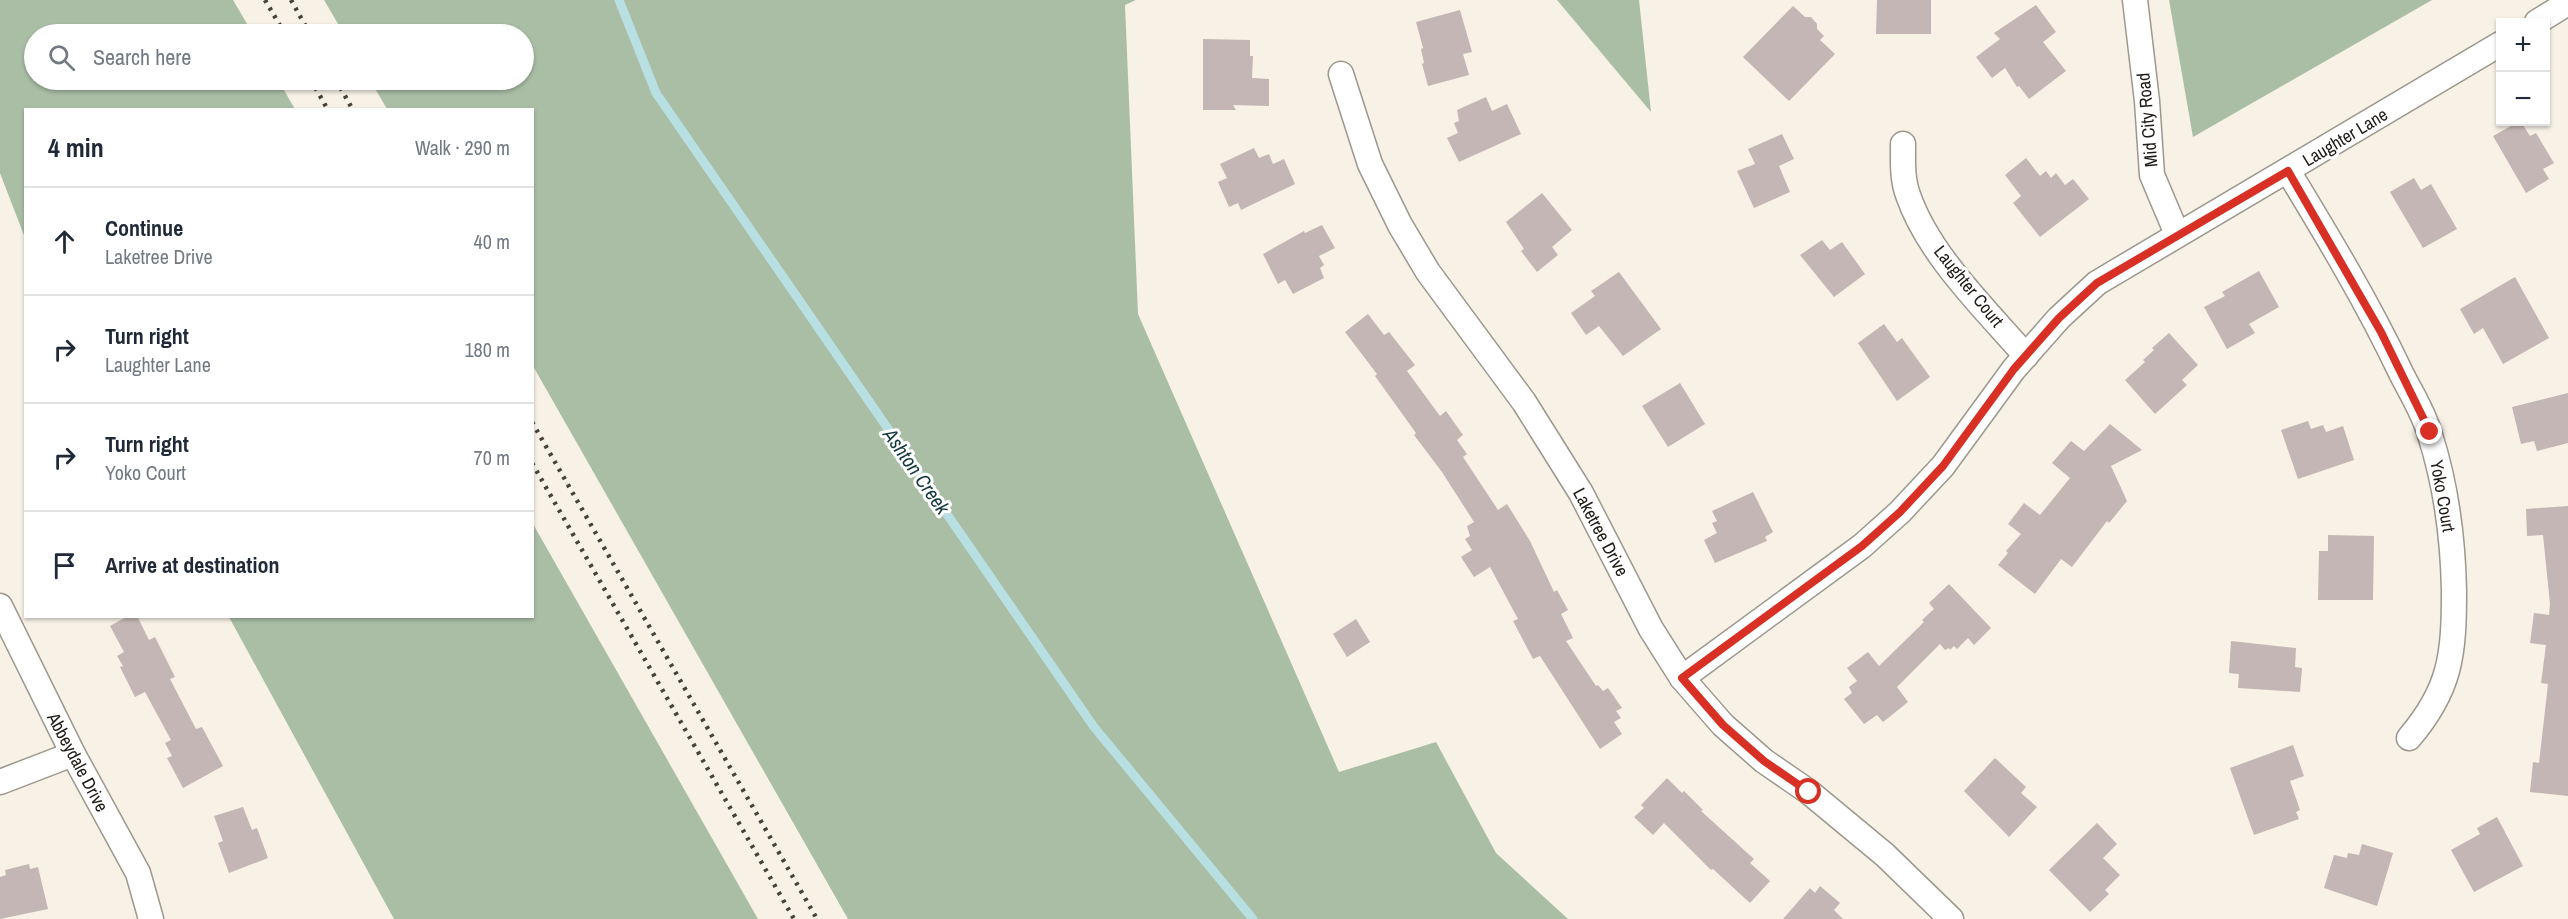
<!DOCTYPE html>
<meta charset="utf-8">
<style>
:root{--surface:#fff;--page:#f6f6f7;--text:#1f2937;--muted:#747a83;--line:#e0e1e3}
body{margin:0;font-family:"Archivo Narrow",sans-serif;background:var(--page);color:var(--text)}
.controls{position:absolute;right:18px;top:18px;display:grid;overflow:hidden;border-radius:0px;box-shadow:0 2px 4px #0004}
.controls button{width:54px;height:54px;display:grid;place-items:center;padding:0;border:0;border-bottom:2px solid var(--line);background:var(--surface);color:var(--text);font:30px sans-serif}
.stop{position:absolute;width:18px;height:18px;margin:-14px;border:4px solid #d93025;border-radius:50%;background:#fff}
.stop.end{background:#d93025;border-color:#fff;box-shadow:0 2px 6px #0008}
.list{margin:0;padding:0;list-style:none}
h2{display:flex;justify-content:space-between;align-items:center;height:78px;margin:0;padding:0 24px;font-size:26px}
h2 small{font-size:20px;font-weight:400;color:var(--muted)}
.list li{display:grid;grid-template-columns:39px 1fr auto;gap:18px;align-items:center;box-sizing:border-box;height:108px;padding:0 24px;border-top:2px solid var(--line)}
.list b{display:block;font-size:22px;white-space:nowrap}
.list p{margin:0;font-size:20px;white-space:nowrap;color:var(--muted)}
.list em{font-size:20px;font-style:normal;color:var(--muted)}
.icon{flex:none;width:33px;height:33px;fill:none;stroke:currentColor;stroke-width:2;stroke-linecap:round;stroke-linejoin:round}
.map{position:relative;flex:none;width:2568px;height:919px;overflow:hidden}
.search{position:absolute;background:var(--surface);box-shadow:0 2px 4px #0004;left:24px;top:24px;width:510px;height:66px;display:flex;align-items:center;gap:15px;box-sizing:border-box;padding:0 21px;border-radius:33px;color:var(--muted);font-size:22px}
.panel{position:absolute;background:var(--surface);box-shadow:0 2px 4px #0004;left:24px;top:108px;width:510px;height:510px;border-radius:0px}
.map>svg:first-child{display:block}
</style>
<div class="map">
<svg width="2568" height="919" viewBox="0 0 2568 919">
<rect width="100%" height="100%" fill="#f7f1e6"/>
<g fill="#aabea6">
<path d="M 0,0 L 233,0 L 253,34 L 34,34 L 34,80 L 278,80 L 295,109 L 26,110 L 25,238 L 0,173 Z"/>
<path d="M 324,0 L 1136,0 L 1125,5 L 1138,314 L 1339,772 L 1436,742 L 1496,853 L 1568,919 L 848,919 L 533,366 L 532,110 L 387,109 L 370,80 L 524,80 L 524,34 L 344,34 Z"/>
<path d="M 1557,0 L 1639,0 L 1651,112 Z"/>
<path d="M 2169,0 L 2432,0 L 2193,137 Z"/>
<path d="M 533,524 L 758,919 L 394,919 L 229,617 L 532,616 Z"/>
</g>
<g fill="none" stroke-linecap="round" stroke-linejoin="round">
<path stroke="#b8dfe2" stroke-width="9" d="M 619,0 L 656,93 L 1094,727 L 1253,919"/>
</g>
<g fill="#c4b6b4">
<path d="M 1877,0 L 1931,0 L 1931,34 L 1876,34 Z"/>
<path d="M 2036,5 L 2056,32 L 2043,42 L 2066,71 L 2029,99 L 2019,86 L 2017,87 L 2005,68 L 1992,78 L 1976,57 L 2000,39 L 1994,33 Z"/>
<path d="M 1793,6 L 1805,17 L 1811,17 L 1817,24 L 1817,29 L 1824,36 L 1820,40 L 1835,54 L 1789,101 L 1743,57 Z"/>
<path d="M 1460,10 L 1472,52 L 1463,54 L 1469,75 L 1428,86 L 1422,64 L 1424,63 L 1421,49 L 1423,48 L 1416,22 Z"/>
<path d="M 1203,39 L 1250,40 L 1250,56 L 1253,56 L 1252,78 L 1269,79 L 1269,106 L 1233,105 L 1236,110 L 1203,110 Z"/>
<path d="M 1486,97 L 1492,111 L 1507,104 L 1521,134 L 1459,162 L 1447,138 L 1458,133 L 1454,123 L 1459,121 L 1457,110 Z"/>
<path d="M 2518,122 L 2521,122 L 2530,136 L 2536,133 L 2554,163 L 2543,169 L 2549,179 L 2526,193 L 2493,136 Z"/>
<path d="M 1782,134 L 1794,159 L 1779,166 L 1790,192 L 1754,208 L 1737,171 L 1755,164 L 1748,149 Z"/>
<path d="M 1254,148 L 1259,158 L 1269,154 L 1273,164 L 1284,159 L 1295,184 L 1241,210 L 1238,203 L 1229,207 L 1218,182 L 1227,178 L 1220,164 Z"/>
<path d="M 2026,158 L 2040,176 L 2046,171 L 2051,178 L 2056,173 L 2065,185 L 2073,179 L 2089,199 L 2040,237 L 2013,203 L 2021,196 L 2005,175 Z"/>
<path d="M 2414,178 L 2421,190 L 2431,184 L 2457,229 L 2423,248 L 2390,192 Z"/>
<path d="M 1542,193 L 1572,230 L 1552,247 L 1558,255 L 1537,272 L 1521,251 L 1524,249 L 1506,222 Z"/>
<path d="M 1322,225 L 1335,248 L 1319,256 L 1324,265 L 1320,268 L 1324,278 L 1293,294 L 1285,280 L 1278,284 L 1263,254 L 1304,231 L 1305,233 Z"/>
<path d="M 1822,240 L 1830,250 L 1842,242 L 1865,274 L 1834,297 L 1800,255 Z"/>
<path d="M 2259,271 L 2279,307 L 2249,324 L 2255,333 L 2227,349 L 2204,307 L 2225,296 L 2222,292 Z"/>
<path d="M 1619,272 L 1661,329 L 1623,356 L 1599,326 L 1586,335 L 1571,313 L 1595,296 L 1591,291 Z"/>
<path d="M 2515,277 L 2549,338 L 2503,364 L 2483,328 L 2474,334 L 2460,309 Z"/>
<path d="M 1368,314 L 1384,335 L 1389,332 L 1415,365 L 1407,371 L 1440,416 L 1446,411 L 1463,435 L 1457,440 L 1467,454 L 1463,457 L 1498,510 L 1507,504 L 1530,541 L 1554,592 L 1557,590 L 1568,610 L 1561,614 L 1573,638 L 1566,641 L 1596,686 L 1598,685 L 1603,691 L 1608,688 L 1622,708 L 1616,711 L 1621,718 L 1614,722 L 1622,734 L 1600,749 L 1540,656 L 1533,659 L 1513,621 L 1518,619 L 1490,567 L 1474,577 L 1461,557 L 1472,550 L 1465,539 L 1470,536 L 1467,526 L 1474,522 L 1442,472 L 1414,435 L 1416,433 L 1375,376 L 1377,374 L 1345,332 Z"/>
<path d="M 1884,324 L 1897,342 L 1902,338 L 1930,377 L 1897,401 L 1858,343 Z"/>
<path d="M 2169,333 L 2198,365 L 2182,380 L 2187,385 L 2155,414 L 2125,380 L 2145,362 L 2143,360 L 2154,350 L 2152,348 Z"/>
<path d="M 1680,383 L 1705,424 L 1668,447 L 1642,406 Z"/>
<path d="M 2568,393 L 2568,443 L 2537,451 L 2534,441 L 2521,444 L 2512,407 Z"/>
<path d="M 2308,421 L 2311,429 L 2323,425 L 2326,432 L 2343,426 L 2354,460 L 2298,479 L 2281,430 Z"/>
<path d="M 2110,424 L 2142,450 L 2111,466 L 2127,501 L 2109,523 L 2107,521 L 2072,567 L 2061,559 L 2035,594 L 1998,565 L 2008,553 L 2006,551 L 2021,534 L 2008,524 L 2024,503 L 2040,515 L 2070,478 L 2052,463 L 2071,441 L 2084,451 Z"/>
<path d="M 1753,492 L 1773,532 L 1765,537 L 1767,541 L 1715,563 L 1704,540 L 1717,533 L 1712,523 L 1717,521 L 1712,511 Z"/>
<path d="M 2568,506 L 2568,796 L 2530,792 L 2533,762 L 2539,763 L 2548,684 L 2541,683 L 2546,645 L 2530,643 L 2534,613 L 2549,615 L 2550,604 L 2543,535 L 2527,536 L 2526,509 Z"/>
<path d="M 2328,535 L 2374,536 L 2373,600 L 2318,600 L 2319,551 L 2328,551 Z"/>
<path d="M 1949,584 L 1991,628 L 1974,645 L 1968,638 L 1957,649 L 1954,646 L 1950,650 L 1949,648 L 1945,650 L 1940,644 L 1897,687 L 1908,702 L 1883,722 L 1877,715 L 1864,724 L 1844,699 L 1852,693 L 1849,687 L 1857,681 L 1847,668 L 1868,652 L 1879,666 L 1924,622 L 1922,620 L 1934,609 L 1929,603 Z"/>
<path d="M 128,616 L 137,616 L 149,640 L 155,637 L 175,677 L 170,679 L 196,729 L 202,727 L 223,766 L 183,788 L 167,758 L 172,756 L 165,743 L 171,740 L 145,692 L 135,697 L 120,667 L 123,666 L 117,656 L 124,652 L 110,626 Z"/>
<path d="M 1356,619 L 1370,642 L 1347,657 L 1333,634 Z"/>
<path d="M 2231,641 L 2296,648 L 2295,667 L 2302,668 L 2300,692 L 2238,688 L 2239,674 L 2229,673 Z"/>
<path d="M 2293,745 L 2304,776 L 2290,781 L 2300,810 L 2296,812 L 2299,819 L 2254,835 L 2230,768 Z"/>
<path d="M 1995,758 L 2026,787 L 2021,793 L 2037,807 L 2009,837 L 1964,791 Z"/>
<path d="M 1667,778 L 1682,793 L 1684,791 L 1703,810 L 1701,811 L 1754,859 L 1750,863 L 1770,881 L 1750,903 L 1713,869 L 1711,870 L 1664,823 L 1653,835 L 1634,817 L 1644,808 L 1641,805 Z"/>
<path d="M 243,807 L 252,830 L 257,828 L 268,858 L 229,873 L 218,843 L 223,841 L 214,816 Z"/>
<path d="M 2497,817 L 2523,866 L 2474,892 L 2451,850 L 2480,834 L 2477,828 Z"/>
<path d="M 2097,823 L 2117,844 L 2103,858 L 2120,875 L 2105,890 L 2109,894 L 2090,912 L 2049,870 Z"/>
<path d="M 2362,844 L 2393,853 L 2377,906 L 2324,888 L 2334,855 L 2347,858 L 2348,853 L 2359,855 Z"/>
<path d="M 29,864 L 30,869 L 38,867 L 48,909 L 0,919 L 0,877 L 6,875 L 5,870 Z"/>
<path d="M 1820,886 L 1840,903 L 1834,910 L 1843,919 L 1783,919 L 1810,888 L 1815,893 Z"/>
</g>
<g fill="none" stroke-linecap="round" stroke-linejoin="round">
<defs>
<g id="minor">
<path d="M 2135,0 L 2147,101 L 2152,175 L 2177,234"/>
<path d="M 2537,22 L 2568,3"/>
<path d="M 1341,74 L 1370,164 L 1400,225 L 1428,272 L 1524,402 L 1581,493 L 1651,629 L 1682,678 L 1723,725 L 1764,761 L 1809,792 L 1885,855 L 1951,919"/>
<path d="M 1903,144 C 1903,161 1902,179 1908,195 C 1928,254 1985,309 2026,356"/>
<path d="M 2288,171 C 2328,237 2368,303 2401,373 C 2411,393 2424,413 2430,435 C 2446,485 2453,538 2454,591 C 2454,654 2451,689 2409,738"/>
<path d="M 0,606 L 73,754 L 138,873 L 151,919"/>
<path d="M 1682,678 L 1862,546 L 1900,512 L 1943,466 L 2014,369 L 2059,318 L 2097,283 L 2500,44"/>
<path d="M 0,782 L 73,754"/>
</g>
</defs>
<use href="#minor" stroke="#9d978d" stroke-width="27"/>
<use href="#minor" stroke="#fff" stroke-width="24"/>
<g stroke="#45413c" stroke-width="4.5" stroke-dasharray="3 6" stroke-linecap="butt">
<path d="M 265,0 L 285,34"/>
<path d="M 291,0 L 310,34"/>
<path d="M 311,80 L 328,110"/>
<path d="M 336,80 L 353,110"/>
<path d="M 532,422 L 817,919"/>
<path d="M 532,463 L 794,919"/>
</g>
</g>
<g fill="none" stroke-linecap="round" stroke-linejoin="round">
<path stroke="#d93025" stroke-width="8" d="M 1809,792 L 1764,761 L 1723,725 L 1682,678 L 1862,546 L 1900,512 L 1943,466 L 2014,369 L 2059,318 L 2097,283 L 2288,171 L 2381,332 L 2430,432"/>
</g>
<g text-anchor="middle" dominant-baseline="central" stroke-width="6" stroke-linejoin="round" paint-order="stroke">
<g font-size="18" fill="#1e1b17" stroke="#fff">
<text transform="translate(2147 120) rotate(-95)">Mid City Road</text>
<text transform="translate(2345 137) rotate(-31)">Laughter Lane</text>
<text transform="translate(1969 286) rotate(51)">Laughter Court</text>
<text transform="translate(2443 496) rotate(80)">Yoko Court</text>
<text transform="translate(1601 532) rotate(62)">Laketree Drive</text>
<text transform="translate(78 762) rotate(62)">Abbeydale Drive</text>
</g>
<g font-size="20" font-style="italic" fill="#13393c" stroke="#fff">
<text transform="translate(917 471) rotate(55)">Ashton Creek</text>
</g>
</g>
</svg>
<div class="controls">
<button>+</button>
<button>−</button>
</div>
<div class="stop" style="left:1809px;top:792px"></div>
<div class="stop end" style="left:2430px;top:432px"></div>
<div class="search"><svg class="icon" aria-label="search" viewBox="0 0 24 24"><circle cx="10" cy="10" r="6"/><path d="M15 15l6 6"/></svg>Search here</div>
<section class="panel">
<h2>4 min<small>Walk · 290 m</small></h2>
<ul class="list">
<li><svg class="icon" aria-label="ahead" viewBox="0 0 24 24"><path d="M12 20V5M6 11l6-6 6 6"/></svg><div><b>Continue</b><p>Laketree Drive</p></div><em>40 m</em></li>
<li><svg class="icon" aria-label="right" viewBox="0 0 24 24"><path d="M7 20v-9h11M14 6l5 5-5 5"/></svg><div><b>Turn right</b><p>Laughter Lane</p></div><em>180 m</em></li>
<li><svg class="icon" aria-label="right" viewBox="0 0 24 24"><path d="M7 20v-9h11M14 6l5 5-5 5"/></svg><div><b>Turn right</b><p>Yoko Court</p></div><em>70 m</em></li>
<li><svg class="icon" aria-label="arrive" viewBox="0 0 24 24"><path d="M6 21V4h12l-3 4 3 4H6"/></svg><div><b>Arrive at destination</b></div></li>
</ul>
</section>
</div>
